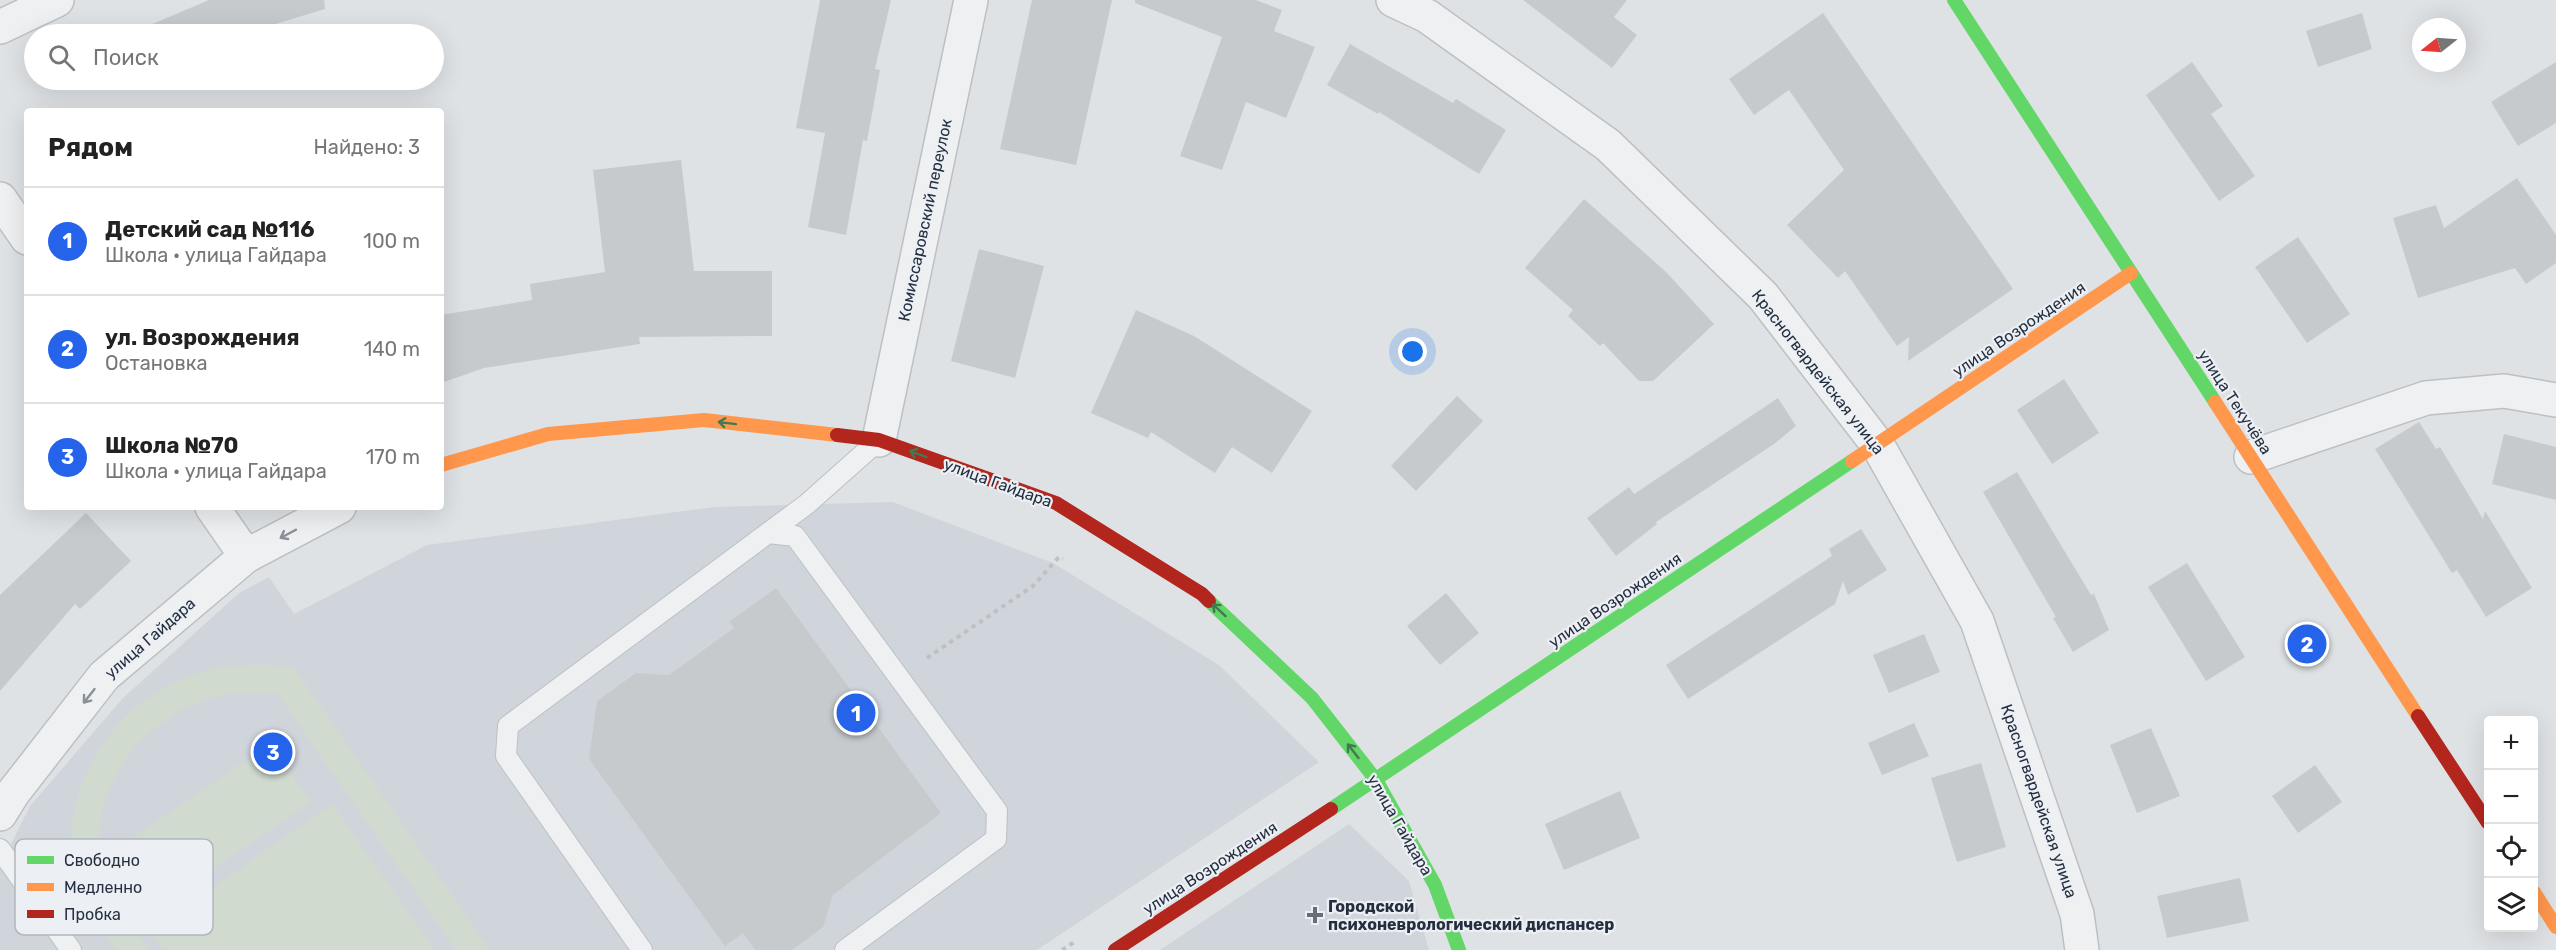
<!DOCTYPE html>
<html lang="ru">
<meta charset="utf-8">
<style>
:root{--surface:#fff;--page:#f6f6f6;--text:#222;--muted:#767676;--line:#e0e0e0;--accent:#2563eb}
body{margin:0;font-family:Rubik,sans-serif;background:var(--page);color:var(--text)}
.controls{position:absolute;right:18px;bottom:18px;display:grid;overflow:hidden;border-radius:6px;box-shadow:0 6px 24px #0002}
.controls button{width:54px;height:54px;display:grid;place-items:center;padding:0;border:0;border-bottom:2px solid var(--line);background:var(--surface);color:var(--text);font:30px sans-serif}
.compass{position:absolute;left:2412px;top:18px;width:54px;height:54px;border-radius:50%;background:var(--surface);box-shadow:0 6px 24px #0002;rotate:253deg}
.you{position:absolute;left:1413px;top:352px;width:21px;height:21px;margin:-15px;border:4px solid #fff;border-radius:50%;background:#1a73e8;box-shadow:0 0 0 9px #1a73e833}
.badge{display:grid;place-items:center;width:39px;height:39px;border-radius:50%;background:var(--accent);color:#fff;font-size:20px;font-weight:700}
.pin{position:absolute;translate:-50% -50%;border:3px solid #fff;box-shadow:0 2px 6px #0006}
.list{margin:0;padding:0;list-style:none}
h2{display:flex;justify-content:space-between;align-items:center;height:78px;margin:0;padding:0 24px;font-size:26px}
h2 small{font-size:20px;font-weight:400;color:var(--muted)}
.list li{display:grid;grid-template-columns:39px 1fr auto;gap:18px;align-items:center;box-sizing:border-box;height:108px;padding:0 24px;border-top:2px solid var(--line)}
.list b{display:block;font-size:22px;white-space:nowrap}
.list p{margin:0;font-size:20px;white-space:nowrap;color:var(--muted)}
.list em{font-size:20px;font-style:normal;color:var(--muted)}
.icon{flex:none;width:33px;height:33px;fill:none;stroke:currentColor;stroke-width:2;stroke-linecap:round;stroke-linejoin:round}
.map{position:relative;flex:none;width:2556px;height:950px;overflow:hidden}
.search{position:absolute;background:var(--surface);box-shadow:0 6px 24px #0002;left:24px;top:24px;width:420px;height:66px;display:flex;align-items:center;gap:15px;box-sizing:border-box;padding:0 21px;border-radius:33px;color:var(--muted);font-size:22px}
.panel{position:absolute;background:var(--surface);box-shadow:0 6px 24px #0002;left:24px;top:108px;width:420px;height:402px;border-radius:6px}
.map>svg:first-child{display:block}
</style>
<div class="map">
<svg width="2556" height="950" viewBox="0 0 2556 950">
<rect width="100%" height="100%" fill="#dfe2e5"/>
<g fill="#d0d5dc">
<path d="M 893,502 L 1053,563 L 1219,665 L 1319,762 L 1037,950 L 0,950 L 0,866 L 30,806 L 123,698 L 239,593 L 269,577 L 294,614 L 427,545 L 714,507 Z"/>
<path d="M 1349,824 L 1409,881 L 1429,950 L 1160,950 Z"/>
</g>
<g fill="#d0dacf">
<path d="M 258,664 L 294,668 L 490,950 L 456,950 L 278,695 C 198,681 119,735 102,815 C 98,835 95,859 101,879 C 106,894 139,934 150,950 L 116,950 C 106,936 80,903 75,890 C 67,866 70,836 74,812 C 87,751 128,700 186,677 C 209,667 233,666 258,664 Z"/>
<path d="M 271,743 L 311,802 L 162,904 L 122,845 Z"/>
<path d="M 332,804 L 435,950 L 163,950 L 150,931 Z"/>
</g>
<g fill="#c7cacd">
<path d="M 209,0 L 324,0 L 325,9 L 242,34 L 146,34 L 143,28 Z"/>
<path d="M 820,0 L 891,0 L 875,69 L 880,70 L 867,141 L 863,140 L 846,235 L 808,227 L 825,133 L 796,128 Z"/>
<path d="M 1032,0 L 1112,0 L 1076,165 L 1000,149 Z"/>
<path d="M 1135,0 L 1256,0 L 1282,10 L 1274,31 L 1315,47 L 1286,118 L 1246,102 L 1222,170 L 1180,156 L 1222,37 L 1135,3 Z"/>
<path d="M 1523,0 L 1627,0 L 1614,17 L 1637,35 L 1612,68 Z"/>
<path d="M 1823,13 L 2013,289 L 1908,361 L 1909,337 L 1897,346 L 1845,271 L 1838,278 L 1787,225 L 1844,170 L 1789,90 L 1754,115 L 1729,79 Z"/>
<path d="M 2362,13 L 2372,49 L 2318,67 L 2306,31 Z"/>
<path d="M 1350,44 L 1453,103 L 1456,99 L 1506,130 L 1479,174 L 1379,112 L 1378,114 L 1327,85 Z"/>
<path d="M 2192,62 L 2223,106 L 2211,114 L 2255,176 L 2219,201 L 2146,95 Z"/>
<path d="M 2556,62 L 2556,123 L 2518,146 L 2491,102 Z"/>
<path d="M 681,160 L 694,271 L 772,271 L 772,336 L 639,337 L 640,344 L 484,368 L 441,383 L 441,315 L 532,300 L 530,284 L 605,272 L 593,170 Z"/>
<path d="M 2517,178 L 2556,235 L 2556,263 L 2526,284 L 2515,268 L 2418,298 L 2393,218 L 2436,205 L 2444,228 Z"/>
<path d="M 1584,199 L 1666,272 L 1714,324 L 1653,381 L 1639,381 L 1603,343 L 1600,346 L 1568,316 L 1573,310 L 1525,268 Z"/>
<path d="M 2298,237 L 2350,314 L 2307,343 L 2255,267 Z"/>
<path d="M 979,249 L 1044,266 L 1015,378 L 951,361 Z"/>
<path d="M 1136,310 L 1194,336 L 1312,411 L 1272,473 L 1232,447 L 1215,473 L 1151,432 L 1148,438 L 1091,413 Z"/>
<path d="M 2064,379 L 2099,433 L 2052,464 L 2017,410 Z"/>
<path d="M 1457,396 L 1483,421 L 1416,491 L 1391,466 Z"/>
<path d="M 1778,398 L 1796,426 L 1774,444 L 1656,522 L 1657,524 L 1616,556 L 1587,518 L 1629,487 L 1634,494 Z"/>
<path d="M 2419,422 L 2436,449 L 2440,447 L 2483,519 L 2485,511 L 2532,588 L 2486,617 L 2457,570 L 2452,573 L 2375,449 Z"/>
<path d="M 2504,434 L 2556,447 L 2556,500 L 2492,484 Z"/>
<path d="M 2017,472 L 2091,595 L 2094,594 L 2109,630 L 2073,652 L 2053,618 L 2056,617 L 1983,492 Z"/>
<path d="M 86,513 L 131,561 L 80,609 L 75,604 L 0,691 L 0,595 Z"/>
<path d="M 1861,529 L 1887,570 L 1848,595 L 1843,581 L 1835,604 L 1688,699 L 1666,665 L 1832,556 L 1829,549 Z"/>
<path d="M 2187,563 L 2245,657 L 2206,681 L 2148,587 Z"/>
<path d="M 776,588 L 941,813 L 833,895 L 823,927 L 792,950 L 755,950 L 743,933 L 725,946 L 589,759 L 597,701 L 636,673 L 669,675 L 734,628 L 729,622 Z"/>
<path d="M 1446,593 L 1479,633 L 1440,665 L 1407,626 Z"/>
<path d="M 1924,634 L 1940,672 L 1889,693 L 1873,655 Z"/>
<path d="M 1914,723 L 1929,756 L 1882,775 L 1868,743 Z"/>
<path d="M 2151,728 L 2180,796 L 2137,813 L 2110,745 Z"/>
<path d="M 1981,763 L 2006,847 L 1957,862 L 1931,778 Z"/>
<path d="M 2315,765 L 2342,802 L 2298,833 L 2272,796 Z"/>
<path d="M 1620,791 L 1640,838 L 1564,870 L 1545,824 Z"/>
<path d="M 2240,878 L 2249,921 L 2167,938 L 2157,896 Z"/>
</g>
<g fill="none" stroke-linecap="round" stroke-linejoin="round">
<defs>
<g id="lane">
<path d="M 768,533 L 807,504 L 879,440"/>
<path d="M 0,849 L 71,950"/>
<path d="M 642,950 L 506,756 L 508,726 L 768,533 L 795,536 L 997,811 L 996,839 L 845,950"/>
</g>
<g id="street">
<path d="M 1393,0 L 1427,16 L 1608,145 L 1763,296 L 1877,444 L 1977,621 L 2077,914 L 2082,950"/>
<path d="M 0,27 L 57,0"/>
<path d="M 0,199 L 27,238"/>
<path d="M 879,440 L 971,0"/>
<path d="M 2251,457 L 2426,398 L 2504,391 L 2556,400"/>
<path d="M 212,507 L 246,556"/>
<path d="M 0,814 L 13,793 L 104,676 L 246,556 L 339,507"/>
</g>
</defs>
<use href="#lane" stroke="#bdc0c3" stroke-width="22"/>
<use href="#street" stroke="#bdc0c3" stroke-width="36"/>
<g stroke="#bec0c5" stroke-width="4" stroke-dasharray="4.5 4.5" stroke-linecap="butt">
<path d="M 927,658 L 1033,586 L 1059,557 L 1063,559"/>
<path d="M 1062,950 L 1076,941"/>
</g>
<use href="#lane" stroke="#eef0f2" stroke-width="20"/>
<use href="#street" stroke="#eef0f2" stroke-width="33"/>
<g stroke="#63d668" stroke-width="14">
<path d="M 1954,0 L 2215,402"/>
<path d="M 1209,601 L 1312,698 L 1376,780 L 1435,885 L 1459,950"/>
<path d="M 1331,809 L 1852,461"/>
</g>
<g stroke="#ff974d" stroke-width="14">
<path d="M 2215,402 L 2418,716"/>
<path d="M 1852,461 L 2131,273"/>
<path d="M 441,465 L 548,434 L 704,420 L 837,435"/>
<path d="M 2534,892 L 2556,927"/>
</g>
<g stroke="#b3261e" stroke-width="14">
<path d="M 837,435 L 879,440 L 1056,503 L 1202,594 L 1209,601"/>
<path d="M 2418,716 L 2488,823"/>
<path d="M 1115,950 L 1331,809"/>
</g>
</g>
<defs><path id="oneway-shaft" d="M-6 0H5M1.5-3L5.5 0L1.5 3" fill="none" stroke-width="1.6" stroke-linecap="round" stroke-linejoin="round" transform="scale(1.5)"/></defs>
<g stroke="#417a51">
<use href="#oneway-shaft" transform="translate(727 423) rotate(-173)"/>
<use href="#oneway-shaft" transform="translate(918 454) rotate(-160)"/>
<use href="#oneway-shaft" transform="translate(1219 610) rotate(-137)"/>
<use href="#oneway-shaft" transform="translate(1353 751) rotate(-128)"/>
</g>
<g stroke="#8a9098">
<use href="#oneway-shaft" transform="translate(288 534) rotate(152)"/>
<use href="#oneway-shaft" transform="translate(89 696) rotate(128)"/>
</g>
<path fill="#666e79" stroke="#ecf0f5" stroke-width="2" d="M1312 906h6v6h6v6h-6v6h-6v-6h-6v-6h6z"/>
<g text-anchor="middle" dominant-baseline="central" stroke-width="4.5" stroke-linejoin="round" paint-order="stroke">
<g font-size="16" fill="#252f3f" stroke="#ecf0f5">
<text transform="translate(925 220) rotate(-78)">Комиссаровский переулок</text>
<text transform="translate(2019 329) rotate(-34)">улица Возрождения</text>
<text transform="translate(1818 372) rotate(52)">Красногвардейская улица</text>
<text transform="translate(2235 402) rotate(57)">улица Текучёва</text>
<text transform="translate(998 483) rotate(20)">улица Гайдара</text>
<text transform="translate(1615 600) rotate(-34)">улица Возрождения</text>
<text transform="translate(150 638) rotate(-41)">улица Гайдара</text>
<text transform="translate(2039 801) rotate(71)">Красногвардейская улица</text>
<text transform="translate(1400 825) rotate(60)">улица Гайдара</text>
<text transform="translate(1210 868) rotate(-33)">улица Возрождения</text>
</g>
<g font-size="16" font-weight="bold" fill="#252f3f" stroke="#ecf0f5" text-anchor="start">
<text x="1328" y="906">Городской<tspan x="1328" dy="18">психоневрологический диспансер</tspan></text>
</g>
</g>
<rect x="15" y="839" width="198" height="96" rx="9" fill="#ecf0f5" stroke="#b0b6be" stroke-width="1.5"/>
<rect x="27" y="856" width="27" height="8" fill="#63d668"/>
<rect x="27" y="883" width="27" height="8" fill="#ff974d"/>
<rect x="27" y="910" width="27" height="8" fill="#b3261e"/>
<g font-size="16" fill="#252f3f">
<text x="64" y="866">Свободно</text>
<text x="64" y="893">Медленно</text>
<text x="64" y="920">Пробка</text>
</g>
</svg>
<div class="controls">
<button>+</button>
<button>−</button>
<button><svg class="icon" aria-label="locate" viewBox="0 0 24 24"><circle cx="12" cy="12" r="6"/><path d="M12 2v4M12 18v4M2 12h4M18 12h4"/></svg></button>
<button><svg class="icon" aria-label="layers" viewBox="0 0 24 24"><path d="M12 4l9 5-9 5-9-5zM3 14l9 5 9-5"/></svg></button>
</div>
<svg class="compass" viewBox="-18 -18 36 36"><path d="M0-13l5 13h-10z" fill="#e53935"/><path d="M0 13l5-13h-10z" fill="#767676"/></svg>
<div class="you"></div>
<div class="pin badge" style="left:856px;top:713px">1</div>
<div class="pin badge" style="left:2307px;top:644px">2</div>
<div class="pin badge" style="left:273px;top:752px">3</div>
<div class="search"><svg class="icon" aria-label="search" viewBox="0 0 24 24"><circle cx="10" cy="10" r="6"/><path d="M15 15l6 6"/></svg>Поиск</div>
<section class="panel">
<h2>Рядом<small>Найдено: 3</small></h2>
<ul class="list">
<li><span class="badge">1</span><div><b>Детский сад №116</b><p>Школа · улица Гайдара</p></div><em>100 m</em></li>
<li><span class="badge">2</span><div><b>ул. Возрождения</b><p>Остановка</p></div><em>140 m</em></li>
<li><span class="badge">3</span><div><b>Школа №70</b><p>Школа · улица Гайдара</p></div><em>170 m</em></li>
</ul>
</section>
</div>
